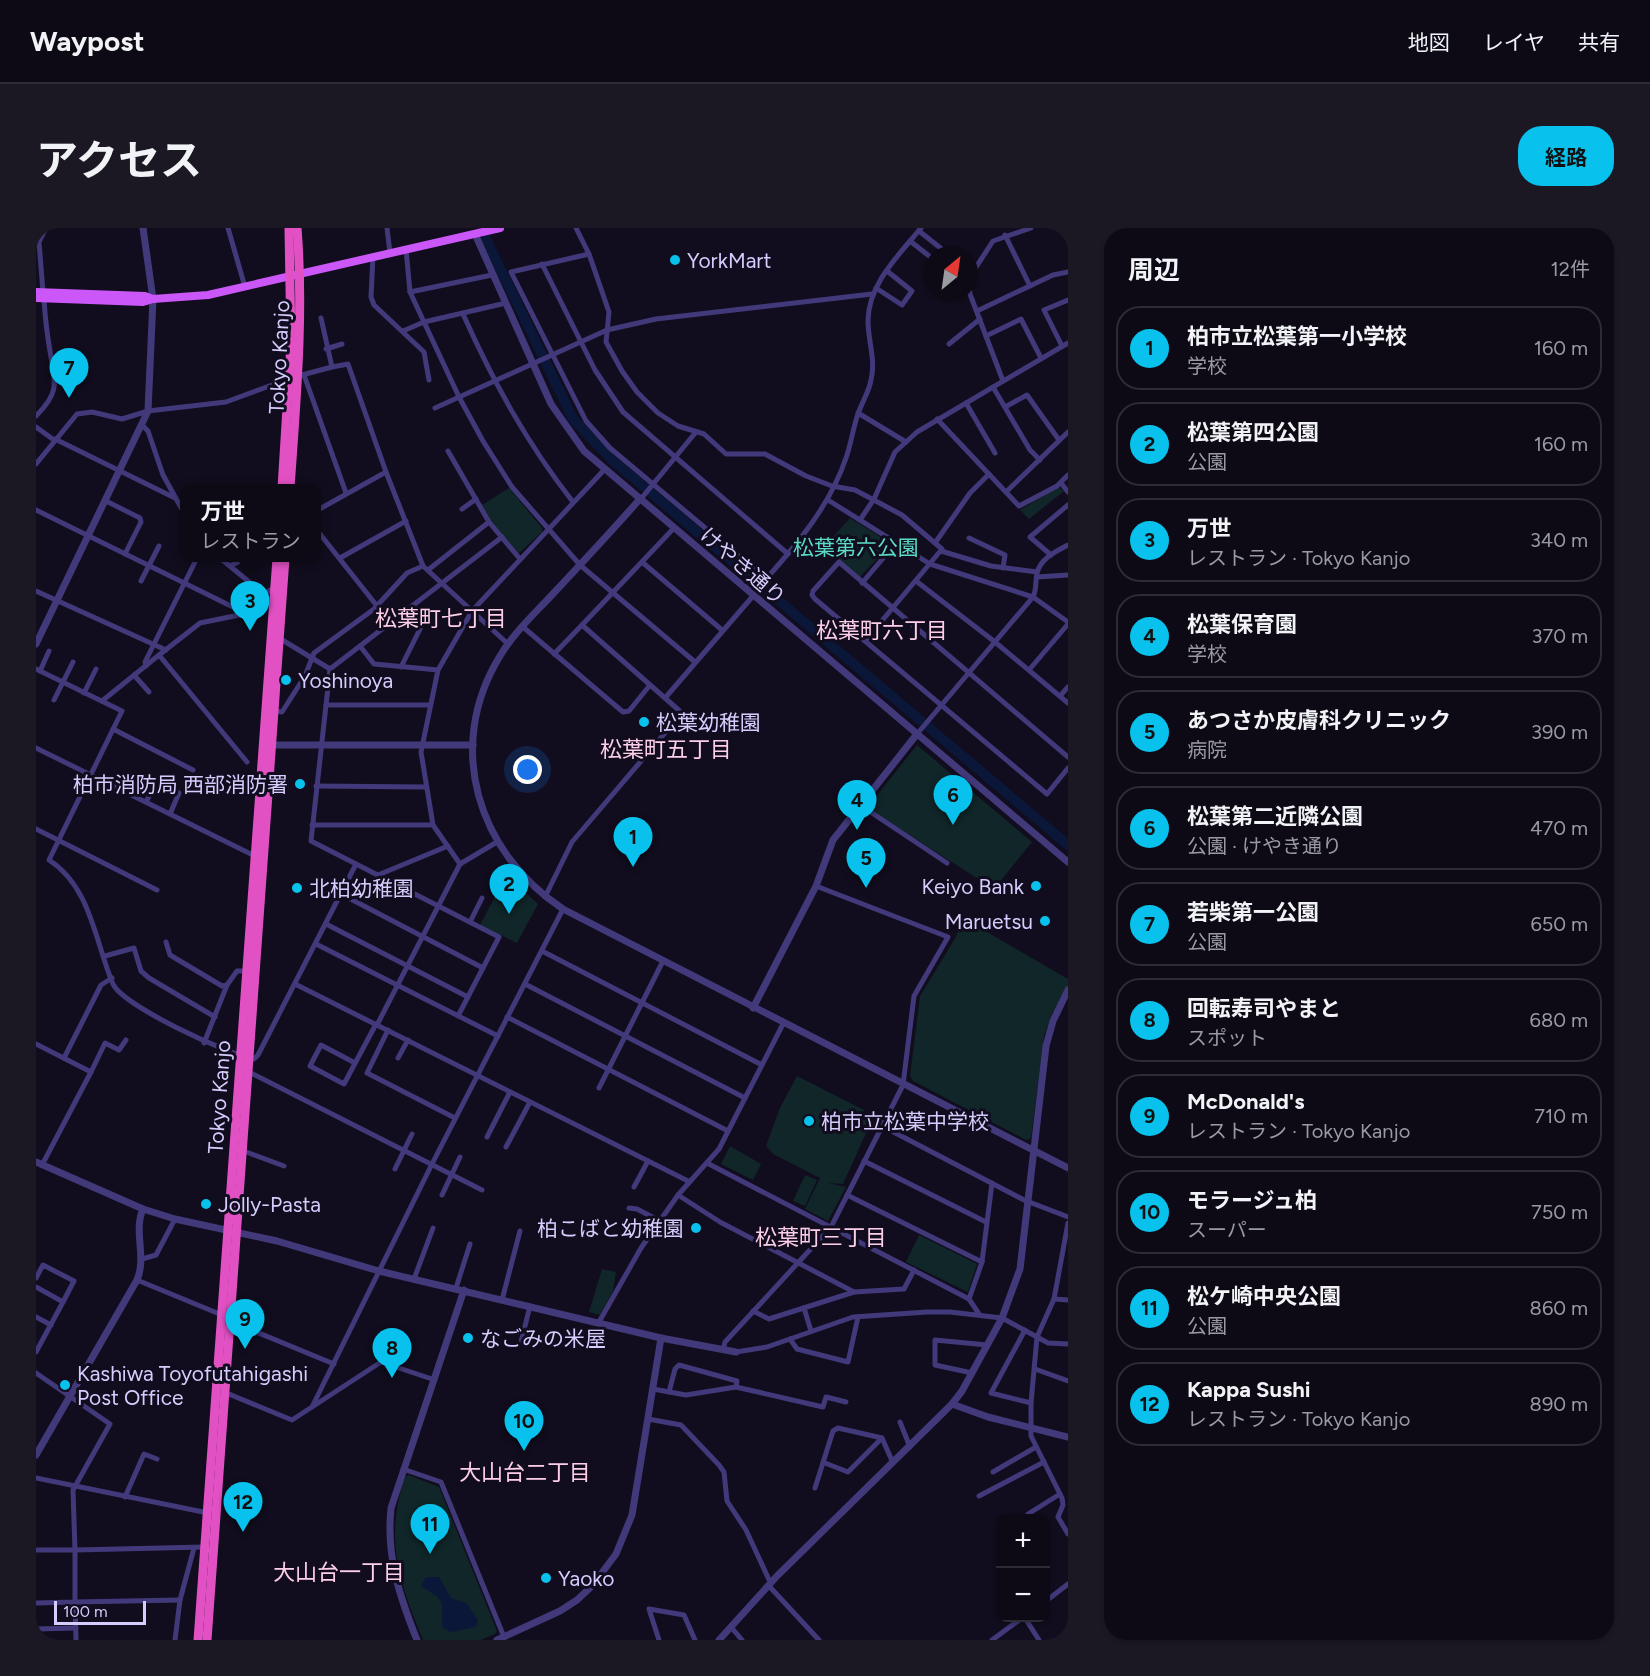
<!DOCTYPE html>
<html lang="ja">
<meta charset="utf-8">
<style>
:root{--surface:#0d0a16;--page:#1b1823;--text:#f1f3f6;--muted:#9a9aa1;--line:#2d2b35;--accent:#08c1ec}
body{margin:0;font-family:Figtree,"Noto Sans JP",sans-serif;background:var(--page);color:var(--text)}
.controls{position:absolute;right:18px;bottom:18px;display:grid;overflow:hidden;border-radius:12px;box-shadow:0 2px 4px #0004}
.controls button{width:54px;height:54px;display:grid;place-items:center;padding:0;border:0;border-bottom:2px solid var(--line);background:var(--surface);color:var(--text);font:30px sans-serif}
.compass{position:absolute;left:888px;top:18px;width:54px;height:54px;border-radius:50%;background:var(--surface);box-shadow:0 2px 4px #0004;rotate:29deg}
.scale{position:absolute;left:18px;bottom:15px;width:92px;box-sizing:border-box;padding-left:6px;border:3px solid #d6ccfd;border-top:0;font-size:16px;line-height:21px;white-space:nowrap;color:#d6ccfd;-webkit-text-stroke:4px #110d1e;paint-order:stroke}
.you{position:absolute;left:492px;top:542px;width:21px;height:21px;margin:-15px;border:4px solid #fff;border-radius:50%;background:#1a73e8;box-shadow:0 0 0 9px #1a73e833}
.badge{display:grid;place-items:center;width:39px;height:39px;border-radius:50%;background:var(--accent);color:#111;font-size:20px;font-weight:700}
.pin{position:absolute;translate:-50% -50px;filter:drop-shadow(0 2px 3px #0008)}
.pin::after{content:'';position:absolute;top:32px;width:21px;height:18px;background:inherit;clip-path:polygon(0 0,100% 0,50% 100%)}
.popup{position:absolute;left:144px;top:256px;width:141px;height:78px;box-sizing:border-box;display:grid;place-content:center;border-radius:12px;background:var(--surface);filter:drop-shadow(0 2px 4px #0005);font-size:20px;white-space:nowrap;color:var(--muted)}
.popup b{font-size:22px;color:var(--text)}
.popup::after{content:'';position:absolute;left:50%;top:100%;margin-left:-12px;border:12px solid transparent;border-top-color:var(--surface)}
.list{margin:0;padding:0;list-style:none}
h2{display:flex;justify-content:space-between;align-items:center;height:78px;margin:0;padding:0 24px;font-size:26px}
h2 small{font-size:20px;font-weight:400;color:var(--muted)}
.list li{display:grid;grid-template-columns:39px 1fr auto;gap:18px;align-items:center;box-sizing:border-box;height:84px;margin:0 12px 12px;padding:0 12px;border:2px solid var(--line);border-radius:24px}
.list b{display:block;font-size:22px;white-space:nowrap}
.list p{margin:0;font-size:20px;white-space:nowrap;color:var(--muted)}
.list em{font-size:20px;font-style:normal;color:var(--muted)}
.map{position:relative;flex:none;width:1032px;height:1412px;overflow:hidden;border-radius:24px}
header{display:flex;align-items:center;gap:36px;box-sizing:border-box;height:84px;padding:0 30px;background:var(--surface);border-bottom:2px solid var(--line)}
header strong{font-size:28px}
nav{display:flex;gap:33px;margin-inline-start:auto;font-size:21px}
.intro{display:flex;align-items:center;justify-content:space-between;box-sizing:border-box;height:144px;padding:0 36px}
h1{margin:0;font-size:42px}
.button{padding:15px 27px;border-radius:24px;background:var(--accent);color:#111;font-size:21px;font-weight:700}
main{display:flex;gap:36px;padding:0 36px}
aside{flex:1;background:var(--surface);border-radius:24px;box-shadow:0 2px 4px #0004}
.map>svg:first-child{display:block}
</style>
<header>
<strong>Waypost</strong>
<nav><a>地図</a><a>レイヤ</a><a>共有</a></nav>
</header>
<div class="intro"><h1>アクセス</h1><a class="button">経路</a></div>
<main>
<div class="map">
<svg width="1032" height="1412" viewBox="0 0 1032 1412">
<rect width="100%" height="100%" fill="#110d1e"/>
<g fill="#102628">
<path d="M 1022,259 L 1028,263 L 993,291 L 984,282 Z"/>
<path d="M 473,260 L 506,300 L 506,304 L 482,326 L 454,291 L 446,277 Z"/>
<path d="M 814,290 L 853,314 L 854,317 L 823,350 L 788,319 Z"/>
<path d="M 881,517 L 996,614 L 958,661 L 831,580 Z"/>
<path d="M 472,644 L 478,654 L 502,676 L 481,715 L 444,697 Z"/>
<path d="M 927,690 L 1032,751 L 1032,758 L 1019,784 L 1017,783 L 1008,808 L 995,910 L 990,912 L 877,853 L 874,848 L 884,768 L 920,709 Z"/>
<path d="M 761,848 L 828,882 L 825,888 L 835,894 L 807,956 L 792,955 L 810,959 L 792,993 L 769,981 L 784,950 L 737,926 L 730,918 L 744,880 Z"/>
<path d="M 694,918 L 725,936 L 717,952 L 685,936 Z"/>
<path d="M 769,947 L 781,952 L 769,978 L 757,973 Z"/>
<path d="M 883,1007 L 941,1036 L 932,1064 L 870,1034 Z"/>
<path d="M 566,1041 L 580,1044 L 577,1063 L 564,1087 L 553,1084 Z"/>
<path d="M 373,1247 L 403,1259 L 461,1403 L 459,1406 L 445,1412 L 387,1412 C 363,1353 348,1312 369,1249 Z"/>
</g>
<path fill="#0a1739" d="M 390,1349 L 403,1349 L 415,1370 L 430,1375 L 442,1392 L 440,1399 L 414,1404 L 406,1399 L 406,1376 L 402,1369 L 385,1358 Z"/>
<g fill="none" stroke-linecap="round" stroke-linejoin="round">
<path stroke="#0a1739" stroke-width="10" d="M 450,11 L 537,191 L 575,231 L 1032,617"/>
<g stroke="#42397b" stroke-width="5">
<path d="M 192,0 L 209,59"/>
<path d="M 351,0 L 354,25"/>
<path d="M 540,0 L 553,26 L 573,84 L 570,114 L 586,143 L 601,164 L 622,185 L 642,198 L 668,206 L 690,226 L 729,226 L 770,248 L 796,258 L 819,262 L 866,287 L 906,321 L 829,413"/>
<path d="M 883,3 L 907,22"/>
<path d="M 969,7 L 994,58"/>
<path d="M 874,13 L 897,31"/>
<path d="M 370,21 L 374,64 L 423,169 L 447,213 L 476,259 L 544,337 L 659,434"/>
<path d="M 553,26 L 475,44 L 550,193 L 574,220 L 730,351 C 763,314 794,277 810,230 C 815,216 817,200 822,186 C 826,174 833,164 835,152 C 840,132 832,113 832,93 C 832,56 863,27 885,0"/>
<path d="M 337,28 L 335,69 L 338,77 L 388,124 L 393,152"/>
<path d="M 506,36 L 559,142 L 587,184 L 752,326"/>
<path d="M 933,50 L 957,13 L 995,0"/>
<path d="M 933,58 L 934,66 L 967,153"/>
<path d="M 840,60 L 866,77 L 876,63 L 851,43"/>
<path d="M 7,64 L 3,14 L 10,0"/>
<path d="M 374,64 L 456,47"/>
<path d="M 941,83 L 1017,47 L 1032,44"/>
<path d="M 427,86 C 458,155 490,214 537,274"/>
<path d="M 285,90 L 296,139 L 312,136 L 350,244 L 387,338 L 472,416"/>
<path d="M 367,103 L 388,94 L 470,75"/>
<path d="M 950,108 L 985,91 L 1005,130"/>
<path d="M 913,116 L 944,91"/>
<path d="M 1026,118 L 1008,82 L 1032,72"/>
<path d="M 290,121 L 306,116"/>
<path d="M 266,147 L 296,139"/>
<path d="M 268,147 L 310,265"/>
<path d="M 957,159 L 994,222 L 1004,232"/>
<path d="M 930,175 L 959,225"/>
<path d="M 969,179 L 991,167 L 1023,212"/>
<path d="M 399,180 L 571,102 L 620,91 L 836,66"/>
<path d="M 822,185 L 870,214"/>
<path d="M 0,188 C 25,163 19,154 14,123 C 11,106 9,88 8,71"/>
<path d="M 901,191 L 983,278 L 1021,258 L 1032,247"/>
<path d="M 107,198 L 112,203 L 127,247 L 148,285"/>
<path d="M 0,199 L 18,212"/>
<path d="M 19,211 L 139,270"/>
<path d="M 412,223 L 453,294 L 484,331"/>
<path d="M 0,236 L 41,186 L 56,184 L 86,191 L 112,183 L 190,174 L 236,157 L 253,154"/>
<path d="M 1025,255 L 1032,264"/>
<path d="M 970,264 L 1032,204"/>
<path d="M 604,272 L 660,204"/>
<path d="M 792,272 L 894,336 L 997,369 L 1032,394"/>
<path d="M 70,273 L 104,290 L 105,294 L 89,326"/>
<path d="M 426,281 L 440,271"/>
<path d="M 0,282 L 201,381 L 203,386"/>
<path d="M 280,283 L 350,244"/>
<path d="M 824,292 L 838,271 L 859,224 L 881,204 L 1032,115"/>
<path d="M 280,301 L 341,378"/>
<path d="M 933,310 L 969,327 L 967,340"/>
<path d="M 899,315 L 934,265 L 953,246"/>
<path d="M 905,323 L 955,338 L 1001,344"/>
<path d="M 1015,327 L 994,309 L 1032,277"/>
<path d="M 184,330 L 228,366"/>
<path d="M 304,330 L 370,293"/>
<path d="M 606,334 L 686,402"/>
<path d="M 194,338 L 210,330"/>
<path d="M 392,342 L 453,294"/>
<path d="M 1001,349 L 1032,347"/>
<path d="M 105,353 L 123,318"/>
<path d="M 880,353 L 959,414 L 1032,475"/>
<path d="M 826,355 L 860,315"/>
<path d="M 0,363 L 130,422"/>
<path d="M 487,399 L 587,484 L 593,483 L 614,457"/>
<path d="M 243,410 L 294,441"/>
<path d="M 324,418 L 338,436 L 402,442"/>
<path d="M 518,426 L 546,397"/>
<path d="M 110,438 L 109,434 L 161,330"/>
<path d="M 365,439 L 388,393 L 376,378"/>
<path d="M 0,441 L 86,483 L 13,632 C 55,659 59,714 77,756 C 87,778 193,827 218,831 L 222,827 L 320,636"/>
<path d="M 993,442 L 1032,396"/>
<path d="M 4,443 L 13,423"/>
<path d="M 98,447 L 113,464"/>
<path d="M 48,465 L 60,441"/>
<path d="M 1024,468 L 1032,459"/>
<path d="M 629,470 L 717,368"/>
<path d="M 18,472 L 37,434"/>
<path d="M 66,473 L 123,427"/>
<path d="M 290,477 L 393,477"/>
<path d="M 239,483 L 246,484 L 269,448 L 278,425 L 338,381 L 371,345 L 387,338"/>
<path d="M 77,501 L 157,542"/>
<path d="M 881,506 L 997,369 C 1001,361 999,354 1001,345 C 1005,330 1019,324 1032,317"/>
<path d="M 0,520 L 219,628"/>
<path d="M 1032,529 L 803,334 L 777,363 L 776,367 L 779,371 L 1011,566 L 1032,540"/>
<path d="M 211,534 L 123,427 L 164,395 L 218,384 L 228,366 L 239,359"/>
<path d="M 280,558 L 390,559"/>
<path d="M 110,574 L 121,553 L 143,565 L 134,586"/>
<path d="M 824,577 L 911,635"/>
<path d="M 276,597 L 397,597"/>
<path d="M 0,601 L 121,662"/>
<path d="M 424,636 L 397,597 L 385,524 L 402,442 L 436,383 L 568,242"/>
<path d="M 342,647 L 412,618"/>
<path d="M 305,666 L 447,740"/>
<path d="M 509,669 L 536,614 L 646,485 L 546,397 L 638,300"/>
<path d="M 434,694 L 446,670"/>
<path d="M 290,696 L 432,769"/>
<path d="M 130,714 L 134,727 L 186,758 L 191,757"/>
<path d="M 280,716 L 462,808"/>
<path d="M 506,723 L 726,837"/>
<path d="M 69,728 L 98,720 L 105,743 L 113,750 L 179,789"/>
<path d="M 259,756 L 654,954"/>
<path d="M 489,756 L 709,870"/>
<path d="M 422,788 L 463,709 L 275,613 L 294,441 L 466,309"/>
<path d="M 471,789 L 692,903"/>
<path d="M 341,797 L 424,636 L 461,614"/>
<path d="M 352,802 L 331,845 L 419,890"/>
<path d="M 168,815 L 191,757 L 201,743 L 211,743"/>
<path d="M 0,816 L 55,844 L 6,937"/>
<path d="M 28,830 L 65,757 L 76,750"/>
<path d="M 362,830 L 372,812"/>
<path d="M 319,835 L 285,817 L 274,838 L 308,856 L 340,796"/>
<path d="M 211,843 L 446,962"/>
<path d="M 55,844 L 69,815 L 83,822 L 90,812"/>
<path d="M 563,860 L 627,733"/>
<path d="M 846,898 L 988,972 L 1032,989"/>
<path d="M 451,909 L 474,864"/>
<path d="M 470,919 L 494,874"/>
<path d="M 205,922 L 248,938"/>
<path d="M 828,933 L 950,994"/>
<path d="M 671,935 L 933,1071 L 946,1034 L 956,955"/>
<path d="M 359,941 L 376,906"/>
<path d="M 598,959 L 612,933"/>
<path d="M 406,967 L 424,929"/>
<path d="M 642,967 L 684,994 L 818,1064"/>
<path d="M 811,967 L 946,1034"/>
<path d="M 593,980 L 601,981 L 624,993"/>
<path d="M 106,1031 L 120,1027 L 139,991"/>
<path d="M 0,1050 L 7,1037 L 38,1053 L 27,1074"/>
<path d="M 378,1051 L 397,1000"/>
<path d="M 101,1052 L 186,1087"/>
<path d="M 0,1059 L 27,1074 L 0,1124"/>
<path d="M 420,1060 L 434,1016"/>
<path d="M 933,1071 L 943,1086"/>
<path d="M 1018,1071 L 1032,1072"/>
<path d="M 466,1072 L 484,1003"/>
<path d="M 768,1080 L 775,1103"/>
<path d="M 717,1083 L 733,1091 L 818,1064 L 868,1061 L 878,1042"/>
<path d="M 0,1089 L 15,1097"/>
<path d="M 194,1093 L 298,1136"/>
<path d="M 563,1094 L 605,1020 L 642,967 L 683,921 L 747,796"/>
<path d="M 989,1102 L 955,1165 L 995,1175 L 1001,1109 L 1018,1071 L 1032,995"/>
<path d="M 754,1111 L 761,1121 L 812,1134 L 822,1089"/>
<path d="M 485,1114 L 494,1078"/>
<path d="M 687,1122 L 689,1114 L 795,999 L 867,857 L 878,768 L 912,709 L 780,658"/>
<path d="M 700,1124 L 731,1119 L 817,1089 L 891,1084 L 914,1084 L 966,1090 L 1012,1115 L 1032,1116"/>
<path d="M 999,1141 L 1032,1153"/>
<path d="M 0,1145 L 74,1196 L 37,1262 L 39,1322 L 0,1322"/>
<path d="M 936,1145 L 899,1137 L 899,1112 L 951,1117"/>
<path d="M 617,1161 L 650,1167 L 700,1159 L 787,1179 L 790,1169 L 810,1174"/>
<path d="M 188,1164 L 256,1192 L 345,1134 L 399,1152"/>
<path d="M 633,1164 L 639,1141 L 643,1137 L 701,1153 L 700,1159"/>
<path d="M 995,1175 L 995,1208 L 1026,1270 L 1027,1277 L 1022,1289 L 1032,1306"/>
<path d="M 276,1179 L 396,936 L 527,681"/>
<path d="M 612,1191 L 645,1197 L 683,1237 L 688,1244 L 691,1273 L 710,1302 L 735,1356"/>
<path d="M 864,1194 L 874,1219"/>
<path d="M 789,1235 L 812,1244 L 846,1210"/>
<path d="M 367,1241 L 405,1254 L 468,1409"/>
<path d="M 957,1244 L 1000,1219"/>
<path d="M 0,1250 L 172,1285"/>
<path d="M 779,1260 L 797,1203 L 802,1200 L 846,1210 L 857,1235"/>
<path d="M 943,1268 L 1008,1234"/>
<path d="M 89,1269 L 108,1226 L 121,1231"/>
<path d="M 992,1286 L 1024,1266"/>
<path d="M 733,1358 L 783,1412"/>
<path d="M 1010,1373 L 1032,1356"/>
<path d="M 0,1375 L 39,1374 L 39,1322 L 169,1319"/>
<path d="M 989,1390 L 1003,1412"/>
<path d="M 695,1399 L 706,1412"/>
<path d="M 0,1401 L 40,1400"/>
<path d="M 40,1412 L 39,1374 L 144,1372"/>
<path d="M 139,1412 L 144,1372 L 158,1320"/>
<path d="M 623,1412 L 613,1381 L 648,1387 L 659,1412"/>
<path d="M 956,1412 L 986,1390"/>
</g>
<g stroke="#42397b" stroke-width="7">
<path d="M 439,6 L 515,176 L 548,223 L 1032,634"/>
<path d="M 603,272 C 574,305 544,337 514,369 C 496,388 477,406 464,428 C 408,519 442,625 527,681 L 1032,940"/>
<path d="M 0,416 L 112,183 L 117,71 L 107,0"/>
<path d="M 232,517 L 437,517"/>
<path d="M 717,780 L 780,658 L 797,612 L 881,506"/>
<path d="M 0,934 L 107,981 L 139,991 L 241,1013 L 343,1043 L 625,1110 L 700,1124"/>
<path d="M 916,1176 L 952,1189 L 1032,1209"/>
<path d="M 0,1227 L 101,1052 C 111,1029 97,1003 107,981"/>
<path d="M 381,1412 C 363,1367 350,1328 355,1280 L 428,1062"/>
<path d="M 461,1412 L 524,1383 L 541,1372 L 556,1358 L 580,1326 L 596,1287 L 625,1110"/>
<path d="M 683,1412 L 741,1348 L 916,1176 L 926,1163 L 966,1090 L 984,1041 L 1010,818 L 1017,793 L 1032,762"/>
</g>
<g stroke="#cb57f9" stroke-width="8">
<path d="M 0,64 L 109,68 L 117,71 L 172,67 L 464,0"/>
<path d="M 0,70 L 107,74 L 117,71"/>
</g>
<g stroke="#e251c4" stroke-width="9">
<path d="M 246,260 L 255,116 L 253,0"/>
<path d="M 254,260 C 260,173 268,87 261,0"/>
<path d="M 162,1412 L 241,330"/>
<path d="M 171,1412 L 249,330"/>
</g>
</g>
<g fill="#08c1ec" stroke="#110d1e" stroke-width="2">
<circle cx="639" cy="32" r="6"/>
<circle cx="250" cy="452" r="6"/>
<circle cx="608" cy="494" r="6"/>
<circle cx="264" cy="556" r="6"/>
<circle cx="1000" cy="658" r="6"/>
<circle cx="261" cy="660" r="6"/>
<circle cx="1009" cy="693" r="6"/>
<circle cx="773" cy="893" r="6"/>
<circle cx="170" cy="976" r="6"/>
<circle cx="660" cy="1000" r="6"/>
<circle cx="432" cy="1110" r="6"/>
<circle cx="29" cy="1157" r="6"/>
<circle cx="510" cy="1350" r="6"/>
</g>
<g text-anchor="middle" dominant-baseline="central" stroke-width="6" stroke-linejoin="round" paint-order="stroke">
<g font-size="21" fill="#d6ccfd" stroke="#110d1e" text-anchor="start">
<text x="651" y="32">YorkMart</text>
<text x="262" y="452">Yoshinoya</text>
<text x="620" y="494">松葉幼稚園</text>
<text x="252" y="556" text-anchor="end">柏市消防局 西部消防署</text>
<text x="988" y="658" text-anchor="end">Keiyo Bank</text>
<text x="273" y="660">北柏幼稚園</text>
<text x="997" y="693" text-anchor="end">Maruetsu</text>
<text x="785" y="893">柏市立松葉中学校</text>
<text x="182" y="976">Jolly-Pasta</text>
<text x="648" y="1000" text-anchor="end">柏こばと幼稚園</text>
<text x="444" y="1110">なごみの米屋</text>
<text x="41" y="1145">Kashiwa Toyofutahigashi<tspan x="41" dy="24">Post Office</tspan></text>
<text x="522" y="1350">Yaoko</text>
</g>
<g font-size="21" fill="#d6ccfd" stroke="#110d1e">
<text transform="translate(243 129) rotate(-87)">Tokyo Kanjo</text>
<text transform="translate(707 338) rotate(41)">けやき通り</text>
<text transform="translate(183 869) rotate(-86)">Tokyo Kanjo</text>
</g>
<g font-size="21" fill="#5bdac6" stroke="#110d1e">
<text x="820" y="319">松葉第六公園</text>
</g>
<g font-size="22" fill="#fdcee8" stroke="#110d1e">
<text x="405" y="390">松葉町七丁目</text>
<text x="846" y="402">松葉町六丁目</text>
<text x="630" y="521">松葉町五丁目</text>
<text x="785" y="1009">松葉町三丁目</text>
<text x="489" y="1244">大山台二丁目</text>
<text x="303" y="1344">大山台一丁目</text>
</g>
</g>
</svg>
<div class="controls">
<button>+</button>
<button>−</button>
</div>
<svg class="compass" viewBox="-18 -18 36 36"><path d="M0-13l5 13h-10z" fill="#e53935"/><path d="M0 13l5-13h-10z" fill="#9a9aa1"/></svg>
<div class="scale">100 m</div>
<div class="you"></div>
<div class="pin badge" style="left:597px;top:639px">1</div>
<div class="pin badge" style="left:473px;top:686px">2</div>
<div class="pin badge" style="left:214px;top:403px">3</div>
<div class="popup"><b>万世</b>レストラン</div>
<div class="pin badge" style="left:821px;top:602px">4</div>
<div class="pin badge" style="left:830px;top:660px">5</div>
<div class="pin badge" style="left:917px;top:597px">6</div>
<div class="pin badge" style="left:33px;top:170px">7</div>
<div class="pin badge" style="left:356px;top:1150px">8</div>
<div class="pin badge" style="left:209px;top:1121px">9</div>
<div class="pin badge" style="left:488px;top:1223px">10</div>
<div class="pin badge" style="left:394px;top:1326px">11</div>
<div class="pin badge" style="left:207px;top:1304px">12</div>
</div>
<aside>
<h2>周辺<small>12件</small></h2>
<ul class="list">
<li><span class="badge">1</span><div><b>柏市立松葉第一小学校</b><p>学校</p></div><em>160 m</em></li>
<li><span class="badge">2</span><div><b>松葉第四公園</b><p>公園</p></div><em>160 m</em></li>
<li><span class="badge">3</span><div><b>万世</b><p>レストラン · Tokyo Kanjo</p></div><em>340 m</em></li>
<li><span class="badge">4</span><div><b>松葉保育園</b><p>学校</p></div><em>370 m</em></li>
<li><span class="badge">5</span><div><b>あつさか皮膚科クリニック</b><p>病院</p></div><em>390 m</em></li>
<li><span class="badge">6</span><div><b>松葉第二近隣公園</b><p>公園 · けやき通り</p></div><em>470 m</em></li>
<li><span class="badge">7</span><div><b>若柴第一公園</b><p>公園</p></div><em>650 m</em></li>
<li><span class="badge">8</span><div><b>回転寿司やまと</b><p>スポット</p></div><em>680 m</em></li>
<li><span class="badge">9</span><div><b>McDonald's</b><p>レストラン · Tokyo Kanjo</p></div><em>710 m</em></li>
<li><span class="badge">10</span><div><b>モラージュ柏</b><p>スーパー</p></div><em>750 m</em></li>
<li><span class="badge">11</span><div><b>松ケ崎中央公園</b><p>公園</p></div><em>860 m</em></li>
<li><span class="badge">12</span><div><b>Kappa Sushi</b><p>レストラン · Tokyo Kanjo</p></div><em>890 m</em></li>
</ul>
</aside>
</main>
